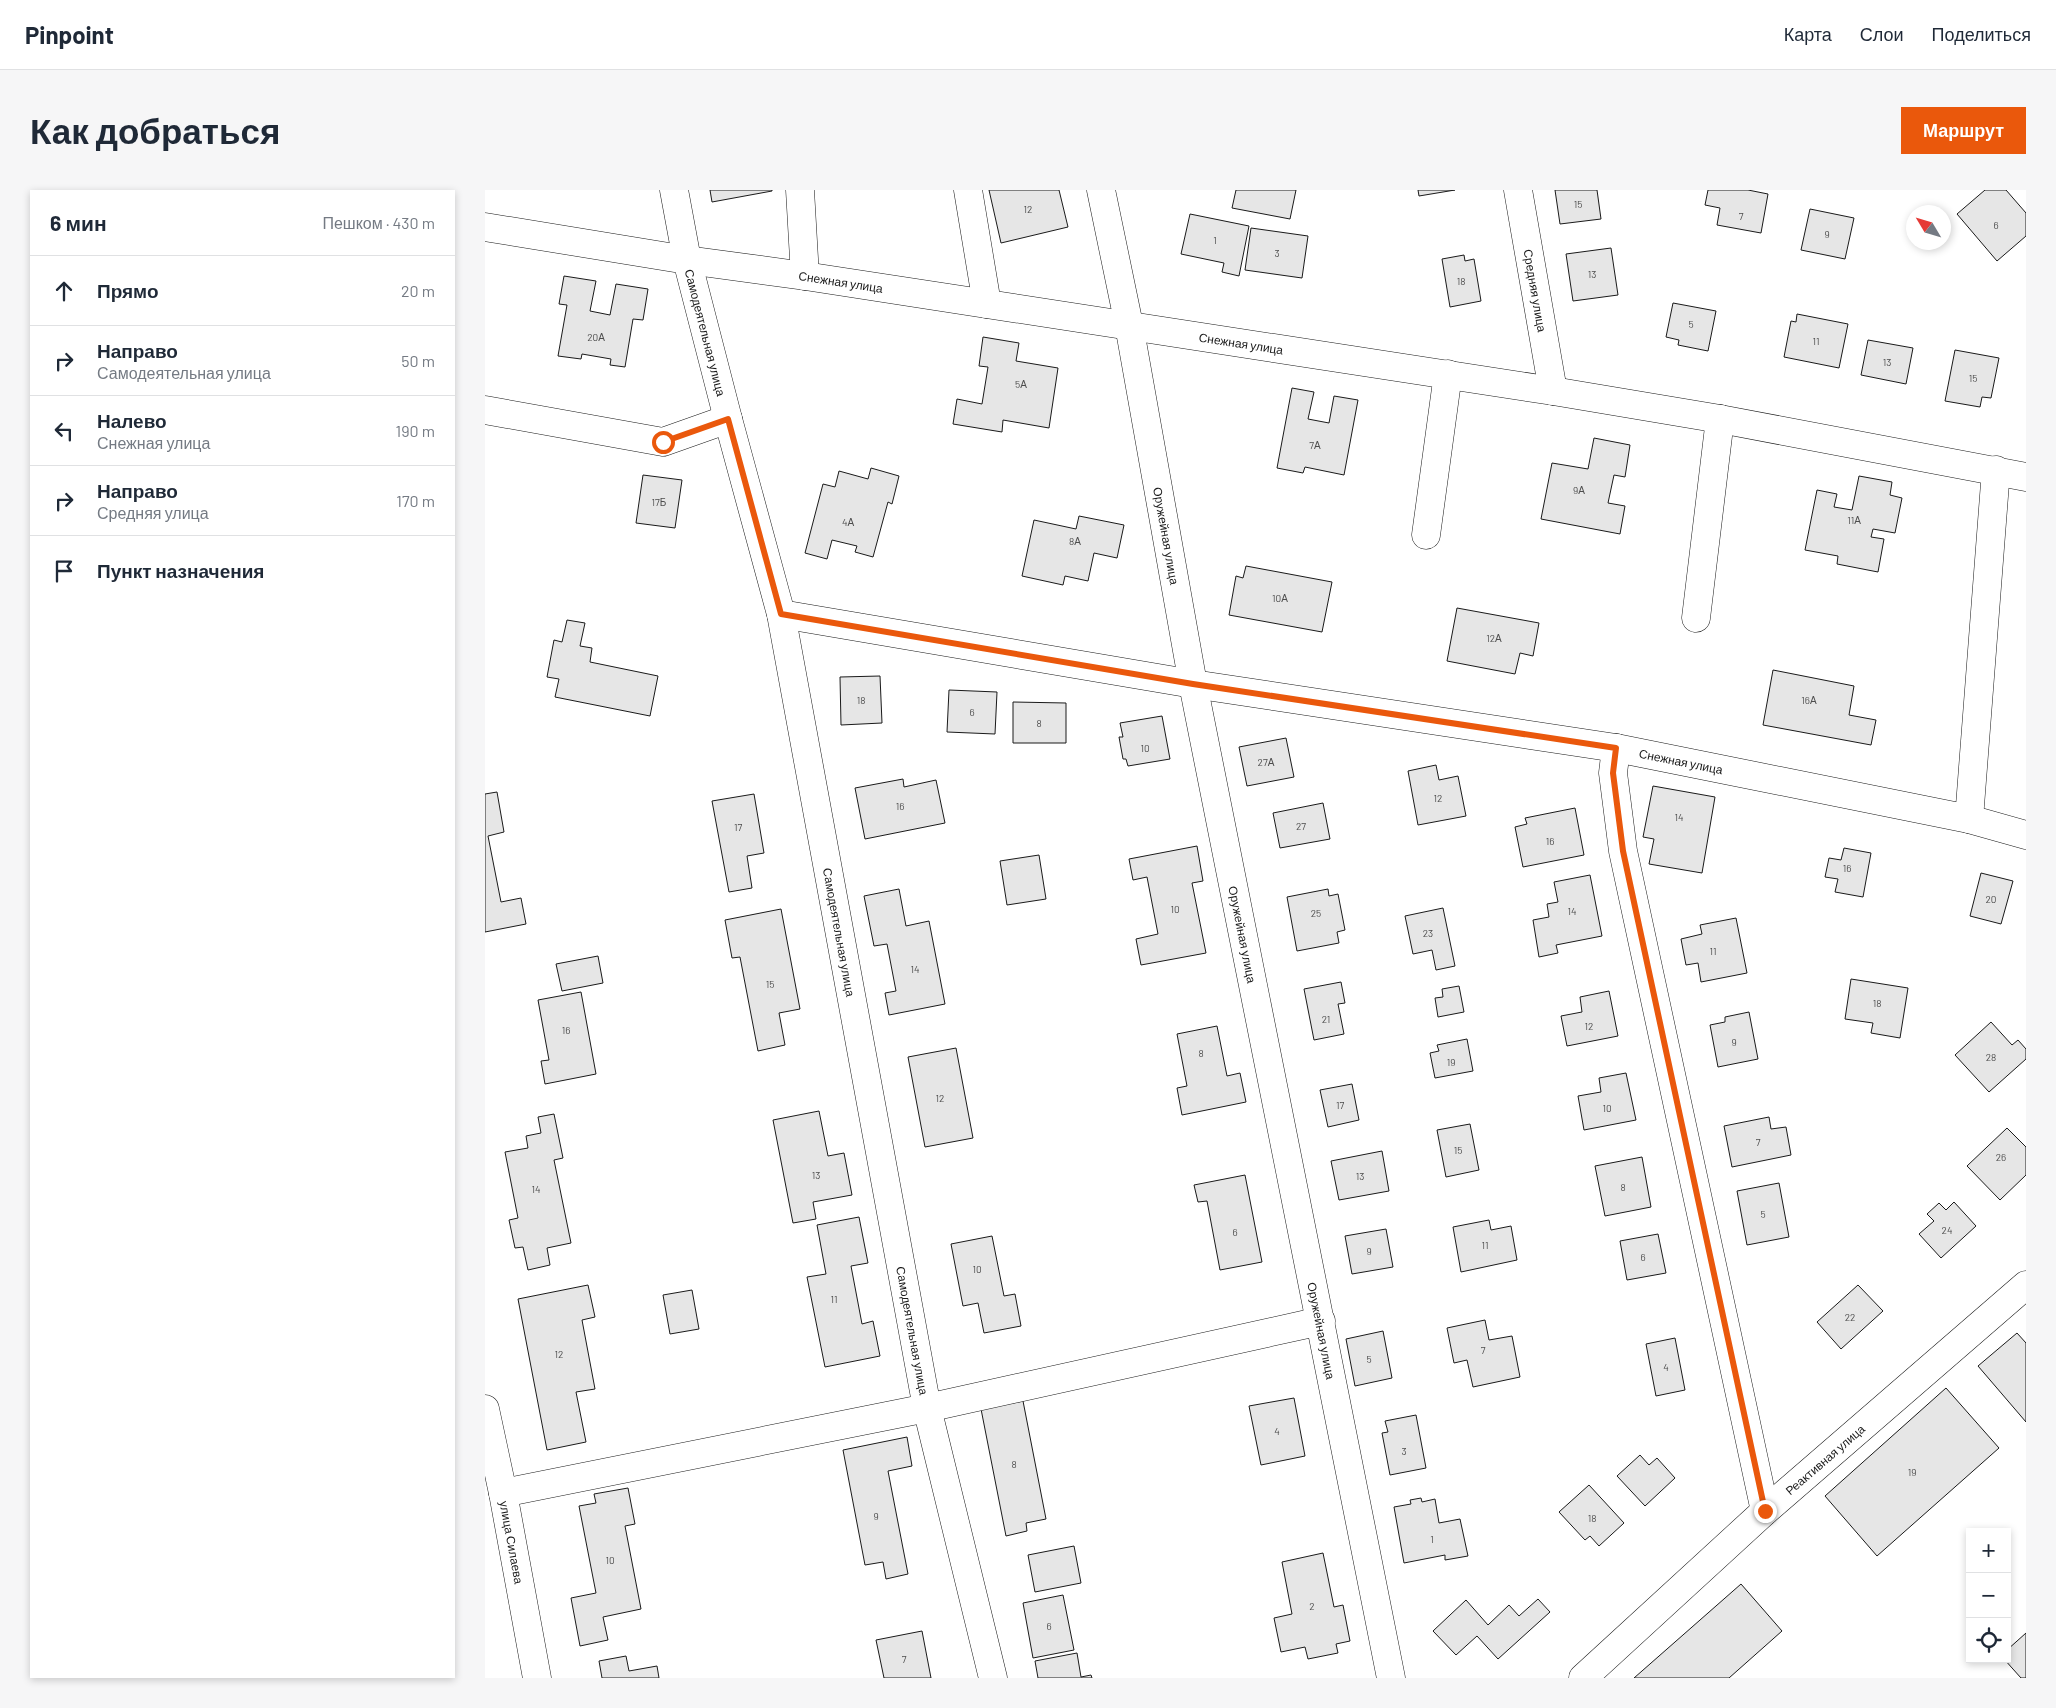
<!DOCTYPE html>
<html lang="ru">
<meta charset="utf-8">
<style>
:root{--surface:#fff;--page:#f6f6f7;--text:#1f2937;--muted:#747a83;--line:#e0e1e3;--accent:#ea580c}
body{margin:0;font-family:Barlow,sans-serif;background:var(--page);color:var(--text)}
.controls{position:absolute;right:15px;bottom:15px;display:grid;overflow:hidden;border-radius:0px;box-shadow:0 2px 8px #0003}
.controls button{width:45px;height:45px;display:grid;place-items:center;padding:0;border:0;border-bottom:1px solid var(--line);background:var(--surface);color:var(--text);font:25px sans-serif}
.compass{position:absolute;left:1421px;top:15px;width:45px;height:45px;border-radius:50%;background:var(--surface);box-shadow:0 2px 8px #0003;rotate:308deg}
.stop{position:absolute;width:15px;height:15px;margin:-11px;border:4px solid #ea580c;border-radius:50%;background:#fff}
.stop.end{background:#ea580c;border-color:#fff;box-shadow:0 1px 5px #0008}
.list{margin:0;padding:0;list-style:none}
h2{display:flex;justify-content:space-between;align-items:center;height:65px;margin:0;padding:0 20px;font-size:21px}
h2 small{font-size:16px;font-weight:400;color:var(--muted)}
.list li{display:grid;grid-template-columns:32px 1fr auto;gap:15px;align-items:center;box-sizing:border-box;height:70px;padding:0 20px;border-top:1px solid var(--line)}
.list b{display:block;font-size:19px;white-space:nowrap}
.list p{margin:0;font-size:16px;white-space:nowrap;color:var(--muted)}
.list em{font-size:16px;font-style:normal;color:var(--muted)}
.icon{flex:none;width:28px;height:28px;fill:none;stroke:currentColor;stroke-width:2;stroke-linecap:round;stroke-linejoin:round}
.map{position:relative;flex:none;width:1541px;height:1488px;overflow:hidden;border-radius:0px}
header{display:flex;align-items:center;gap:30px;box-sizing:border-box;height:70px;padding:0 25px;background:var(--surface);border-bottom:1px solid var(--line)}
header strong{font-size:24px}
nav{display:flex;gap:28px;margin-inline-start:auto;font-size:18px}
.intro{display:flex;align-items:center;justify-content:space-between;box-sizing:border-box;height:120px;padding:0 30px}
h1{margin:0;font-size:35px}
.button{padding:12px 22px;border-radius:0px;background:var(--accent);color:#fff;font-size:18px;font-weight:700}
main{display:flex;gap:30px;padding:0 30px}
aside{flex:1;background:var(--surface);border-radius:0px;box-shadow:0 2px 8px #0003}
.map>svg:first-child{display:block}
</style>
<header>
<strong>Pinpoint</strong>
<nav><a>Карта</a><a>Слои</a><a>Поделиться</a></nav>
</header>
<div class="intro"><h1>Как добраться</h1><a class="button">Маршрут</a></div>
<main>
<aside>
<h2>6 мин<small>Пешком · 430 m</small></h2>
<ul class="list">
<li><svg class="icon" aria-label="ahead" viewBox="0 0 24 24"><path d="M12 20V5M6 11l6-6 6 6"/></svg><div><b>Прямо</b></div><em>20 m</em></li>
<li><svg class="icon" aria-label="right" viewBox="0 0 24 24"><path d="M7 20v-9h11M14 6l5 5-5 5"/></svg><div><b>Направо</b><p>Самодеятельная улица</p></div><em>50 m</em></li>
<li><svg class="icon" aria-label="left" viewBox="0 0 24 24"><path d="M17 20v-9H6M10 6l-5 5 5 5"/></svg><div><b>Налево</b><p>Снежная улица</p></div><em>190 m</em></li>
<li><svg class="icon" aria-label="right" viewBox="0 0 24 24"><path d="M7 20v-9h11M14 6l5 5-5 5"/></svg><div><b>Направо</b><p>Средняя улица</p></div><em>170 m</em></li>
<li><svg class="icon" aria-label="arrive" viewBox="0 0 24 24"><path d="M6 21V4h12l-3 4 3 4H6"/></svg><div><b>Пункт назначения</b></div></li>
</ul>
</aside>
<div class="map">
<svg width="1541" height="1488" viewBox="0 0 1541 1488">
<rect width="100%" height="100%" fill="#fff"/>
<g fill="#e6e6e6" stroke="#1a1a1a">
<path d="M 225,0 L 287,0 L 287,1 L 227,12 Z"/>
<path d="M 504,0 L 574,0 L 583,37 L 516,53 Z"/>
<path d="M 751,0 L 811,0 L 805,29 L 747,18 Z"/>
<path d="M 933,0 L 970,0 L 934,6 Z"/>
<path d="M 1070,0 L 1112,0 L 1116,29 L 1075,34 Z"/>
<path d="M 1223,0 L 1263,0 L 1283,4 L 1276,43 L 1232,35 L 1235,18 L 1220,15 Z"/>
<path d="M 1500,0 L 1521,0 L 1541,23 L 1541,46 L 1512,71 L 1472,24 Z"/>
<path d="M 1325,19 L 1369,28 L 1360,69 L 1316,60 Z"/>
<path d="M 705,24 L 764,36 L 754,86 L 737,82 L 739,73 L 696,64 Z"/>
<path d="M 766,38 L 823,46 L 817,88 L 760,80 Z"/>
<path d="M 1126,58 L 1133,105 L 1088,111 L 1081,64 Z"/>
<path d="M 979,65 L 980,71 L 989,69 L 996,111 L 965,117 L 957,69 Z"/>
<path d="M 79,86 L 111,91 L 105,121 L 125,125 L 131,94 L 163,99 L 158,130 L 148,129 L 140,177 L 125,175 L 126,169 L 97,164 L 96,169 L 73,166 L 82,115 L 74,114 Z"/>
<path d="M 1188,113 L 1231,121 L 1223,161 L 1193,155 L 1194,150 L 1181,147 Z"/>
<path d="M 1312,124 L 1363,134 L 1354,178 L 1299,167 L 1306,131 L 1311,132 Z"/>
<path d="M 498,147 L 534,153 L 531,171 L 573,178 L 564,238 L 518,230 L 517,242 L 468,234 L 472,209 L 497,214 L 503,177 L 494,176 Z"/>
<path d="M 1383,150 L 1428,158 L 1421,194 L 1376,185 Z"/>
<path d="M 1470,160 L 1514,168 L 1506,208 L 1497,207 L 1495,217 L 1460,211 Z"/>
<path d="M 807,198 L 829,202 L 823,229 L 844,233 L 849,206 L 873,210 L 859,285 L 820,277 L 818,283 L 792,278 Z"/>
<path d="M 1109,248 L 1145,255 L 1140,287 L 1129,285 L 1123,313 L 1140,316 L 1135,344 L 1056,329 L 1067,273 L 1103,279 Z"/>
<path d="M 386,278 L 414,286 L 407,314 L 403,312 L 388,367 L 370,362 L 372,356 L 347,350 L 342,369 L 320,363 L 338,294 L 350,297 L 354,281 L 383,289 Z"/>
<path d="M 158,285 L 197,290 L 190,338 L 151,333 Z"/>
<path d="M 1374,286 L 1407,292 L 1405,305 L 1417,308 L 1410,343 L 1388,339 L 1386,347 L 1399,349 L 1393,382 L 1352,374 L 1353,366 L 1320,360 L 1332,300 L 1352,304 L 1349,317 L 1367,320 Z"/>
<path d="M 594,326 L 639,335 L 632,368 L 609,363 L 603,391 L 580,386 L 578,395 L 537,386 L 549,330 L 591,339 Z"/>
<path d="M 761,376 L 847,392 L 837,442 L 744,425 L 751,386 L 758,388 Z"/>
<path d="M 972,418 L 1054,433 L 1048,466 L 1035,463 L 1030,484 L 962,471 Z"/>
<path d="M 82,430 L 100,433 L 95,456 L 107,458 L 105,472 L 173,486 L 165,526 L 70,507 L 74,489 L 62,487 L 69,450 L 77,452 Z"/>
<path d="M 1288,480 L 1369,496 L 1364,525 L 1391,530 L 1386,555 L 1278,535 Z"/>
<path d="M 395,486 L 397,533 L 356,535 L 355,487 Z"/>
<path d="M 464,500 L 512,502 L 510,544 L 462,542 Z"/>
<path d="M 528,512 L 581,513 L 581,553 L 528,553 Z"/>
<path d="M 677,526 L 685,569 L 643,576 L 641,569 L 638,569 L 634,547 L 638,547 L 635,533 Z"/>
<path d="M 801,548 L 809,587 L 762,596 L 754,557 Z"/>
<path d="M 951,575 L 954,590 L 973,586 L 981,626 L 933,635 L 923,581 Z"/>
<path d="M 418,589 L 419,597 L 451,590 L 460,633 L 380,649 L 370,598 Z"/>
<path d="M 1168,596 L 1230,607 L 1217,683 L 1164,674 L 1169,649 L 1158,647 Z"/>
<path d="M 12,602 L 19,642 L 3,646 L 16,712 L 36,708 L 41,734 L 0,742 L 0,604 Z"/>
<path d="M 269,604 L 279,663 L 262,666 L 267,698 L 244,702 L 227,611 Z"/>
<path d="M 838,613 L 845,649 L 795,658 L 788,623 Z"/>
<path d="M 1090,618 L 1099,665 L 1038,677 L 1030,637 L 1042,634 L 1040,628 Z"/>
<path d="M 712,656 L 718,691 L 707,693 L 721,763 L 656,775 L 651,749 L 673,744 L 662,687 L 648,690 L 644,669 Z"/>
<path d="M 1359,658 L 1386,663 L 1378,707 L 1350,702 L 1353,689 L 1340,687 L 1344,668 L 1356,670 Z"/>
<path d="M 554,665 L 561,709 L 522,715 L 515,671 Z"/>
<path d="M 1496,683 L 1528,691 L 1516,734 L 1485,726 Z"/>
<path d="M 1105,685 L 1117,746 L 1071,755 L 1073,763 L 1054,767 L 1048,730 L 1064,727 L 1062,714 L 1073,712 L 1069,692 Z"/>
<path d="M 414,699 L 421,736 L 444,731 L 460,814 L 404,825 L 400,803 L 411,801 L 402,754 L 389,756 L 379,706 Z"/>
<path d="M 843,699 L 844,706 L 853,704 L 860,740 L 852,742 L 854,753 L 812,761 L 802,707 Z"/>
<path d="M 958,718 L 970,776 L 951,780 L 947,760 L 928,764 L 920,726 Z"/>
<path d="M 296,719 L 315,819 L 294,823 L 300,855 L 273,861 L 255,767 L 247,768 L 240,730 Z"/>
<path d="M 1251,728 L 1262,783 L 1216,792 L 1213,773 L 1201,775 L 1196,749 L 1217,744 L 1215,735 Z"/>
<path d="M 113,766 L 118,793 L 77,801 L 71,774 Z"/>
<path d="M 1366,789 L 1423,798 L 1415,848 L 1386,843 L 1388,833 L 1360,829 Z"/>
<path d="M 856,792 L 860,813 L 853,814 L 859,844 L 829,850 L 819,799 Z"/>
<path d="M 974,796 L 979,822 L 953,827 L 950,808 L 958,807 L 957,799 Z"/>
<path d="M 1124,801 L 1133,846 L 1082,856 L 1076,826 L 1097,822 L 1095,807 Z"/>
<path d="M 96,802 L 111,884 L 60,894 L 56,871 L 64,870 L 53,810 Z"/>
<path d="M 1264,822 L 1273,869 L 1233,877 L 1225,835 L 1240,832 L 1240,827 Z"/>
<path d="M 1506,832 L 1527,855 L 1533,850 L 1541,859 L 1541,869 L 1504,902 L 1470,865 Z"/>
<path d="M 732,836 L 742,886 L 755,883 L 761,912 L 697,925 L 692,898 L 702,896 L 692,844 Z"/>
<path d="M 982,849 L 988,881 L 950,888 L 945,863 L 954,861 L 952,855 Z"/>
<path d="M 471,858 L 488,948 L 440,957 L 423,867 Z"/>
<path d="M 1141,883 L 1151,930 L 1099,940 L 1093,906 L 1116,902 L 1114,888 Z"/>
<path d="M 867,894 L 874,930 L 843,937 L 835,900 Z"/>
<path d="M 334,921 L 343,966 L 359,963 L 367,1005 L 328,1012 L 331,1029 L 308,1033 L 288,930 Z"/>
<path d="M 69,924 L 78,968 L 69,970 L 86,1053 L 62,1058 L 65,1075 L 43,1080 L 38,1057 L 30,1058 L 24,1030 L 33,1028 L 20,962 L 43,958 L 41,946 L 56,943 L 53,927 Z"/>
<path d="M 1284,927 L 1286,939 L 1301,937 L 1306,965 L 1247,977 L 1239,936 Z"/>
<path d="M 985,934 L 994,980 L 961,987 L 952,940 Z"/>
<path d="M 1522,938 L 1541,957 L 1541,985 L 1515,1010 L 1482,976 Z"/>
<path d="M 897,961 L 904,1001 L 854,1010 L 846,971 Z"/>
<path d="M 1157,967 L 1166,1017 L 1120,1026 L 1110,976 Z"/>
<path d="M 760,985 L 777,1072 L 735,1080 L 722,1011 L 713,1012 L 709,995 Z"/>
<path d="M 1294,993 L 1304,1047 L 1262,1055 L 1252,1001 Z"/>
<path d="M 1469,1012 L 1491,1036 L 1456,1068 L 1434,1044 L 1449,1031 L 1442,1024 L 1454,1013 L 1461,1020 Z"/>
<path d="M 374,1027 L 383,1073 L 366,1076 L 377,1134 L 388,1131 L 395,1166 L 340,1177 L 322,1087 L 341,1084 L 332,1035 Z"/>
<path d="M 1004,1030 L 1006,1040 L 1026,1036 L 1032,1070 L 976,1082 L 968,1037 Z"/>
<path d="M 901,1039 L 908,1077 L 867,1084 L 860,1046 Z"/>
<path d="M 1173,1044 L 1181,1083 L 1142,1090 L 1135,1051 Z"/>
<path d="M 507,1046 L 519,1106 L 530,1104 L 536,1136 L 499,1143 L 493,1113 L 478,1116 L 466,1054 Z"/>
<path d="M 103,1095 L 110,1127 L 97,1130 L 110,1199 L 91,1202 L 101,1252 L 62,1260 L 33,1109 Z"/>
<path d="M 1373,1095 L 1398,1121 L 1356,1159 L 1332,1132 Z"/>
<path d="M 207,1100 L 214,1139 L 185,1144 L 178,1105 Z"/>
<path d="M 1000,1130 L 1004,1150 L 1027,1146 L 1035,1187 L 988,1197 L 982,1170 L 969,1173 L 962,1138 Z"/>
<path d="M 898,1141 L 907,1188 L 870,1196 L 861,1149 Z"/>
<path d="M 1532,1143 L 1541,1153 L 1541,1232 L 1493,1176 Z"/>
<path d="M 1190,1148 L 1200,1200 L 1171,1206 L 1161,1154 Z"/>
<path d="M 1461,1198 L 1514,1258 L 1392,1366 L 1340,1306 Z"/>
<path d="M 809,1208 L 820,1266 L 776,1275 L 764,1216 Z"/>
<path d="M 538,1211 L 561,1329 L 541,1333 L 542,1341 L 521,1346 L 496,1219 Z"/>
<path d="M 931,1225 L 941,1278 L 905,1285 L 897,1243 L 903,1242 L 900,1231 Z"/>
<path d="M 422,1247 L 427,1276 L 403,1281 L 423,1384 L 401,1389 L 398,1372 L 380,1375 L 358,1260 Z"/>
<path d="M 1155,1265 L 1164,1275 L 1172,1268 L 1190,1288 L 1160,1316 L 1132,1286 Z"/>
<path d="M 1104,1295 L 1139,1333 L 1114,1356 L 1105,1346 L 1100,1350 L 1074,1322 Z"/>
<path d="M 143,1298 L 150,1334 L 140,1336 L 156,1419 L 118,1427 L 123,1450 L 95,1456 L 86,1408 L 111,1403 L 94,1316 L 111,1313 L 109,1304 Z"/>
<path d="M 936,1308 L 937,1312 L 950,1309 L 954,1333 L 975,1329 L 983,1366 L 960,1370 L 960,1365 L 919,1373 L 909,1317 L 926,1314 L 925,1310 Z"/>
<path d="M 589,1356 L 596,1393 L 550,1402 L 543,1365 Z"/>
<path d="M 838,1363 L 849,1417 L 858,1415 L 865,1451 L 851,1454 L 853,1463 L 823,1469 L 820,1457 L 796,1462 L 789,1428 L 807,1424 L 797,1372 Z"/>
<path d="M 1256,1394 L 1297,1441 L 1244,1488 L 1149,1488 Z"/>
<path d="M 578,1405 L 589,1460 L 548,1468 L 538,1413 Z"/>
<path d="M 1053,1409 L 1065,1422 L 1013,1469 L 992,1446 L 971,1465 L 948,1441 L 981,1410 L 1003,1435 L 1024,1415 L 1034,1426 Z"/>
<path d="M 437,1441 L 446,1488 L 399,1488 L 391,1450 Z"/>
<path d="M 1541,1443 L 1541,1488 L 1536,1488 L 1519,1469 L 1522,1469 L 1522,1460 Z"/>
<path d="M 592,1463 L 596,1487 L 606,1485 L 607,1488 L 553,1488 L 550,1471 Z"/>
<path d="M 141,1466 L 144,1481 L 172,1476 L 174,1488 L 117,1488 L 114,1471 Z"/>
</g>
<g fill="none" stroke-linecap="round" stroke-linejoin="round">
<defs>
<g id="minor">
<path id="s1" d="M 189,0 L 202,70 L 243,229 L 296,424 L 442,1218 L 508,1488"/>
<path d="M 315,0 L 320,86"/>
<path d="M 483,0 L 502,114"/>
<path id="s2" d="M 616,0 L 644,135 L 708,494 L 906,1488"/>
<path id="s3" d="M 1033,0 L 1068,201"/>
<path id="s4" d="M 0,37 L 202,70 L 320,86 L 1068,201 L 1235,229 L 1541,287"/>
<path d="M 0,220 L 178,252 L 243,229"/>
<path d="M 941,345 L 963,184"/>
<path id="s5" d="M 296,424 L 708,494 L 1131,558 L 1484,629 L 1511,280"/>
<path d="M 1211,428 L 1235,229"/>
<path d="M 1131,558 L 1128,583 L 1138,661 L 1280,1321"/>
<path d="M 1484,629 L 1541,645"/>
<path id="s6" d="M 0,1219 L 18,1303 L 52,1488"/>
<path d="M 18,1303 L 442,1218 L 836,1131"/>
<path id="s7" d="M 1098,1488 L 1280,1321 L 1541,1095"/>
</g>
</defs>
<use href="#minor" stroke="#1a1a1a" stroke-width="29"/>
<use href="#minor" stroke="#fff" stroke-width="28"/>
</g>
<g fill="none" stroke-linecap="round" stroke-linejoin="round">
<path stroke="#ea580c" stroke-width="6" d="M 178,252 L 243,229 L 296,424 L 708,494 L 1131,558 L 1128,583 L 1138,661 L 1280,1321"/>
</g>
<g text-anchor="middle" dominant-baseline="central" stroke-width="4" stroke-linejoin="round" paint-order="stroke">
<g font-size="10" fill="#4d4d4d">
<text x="1093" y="14">15</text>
<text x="543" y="19">12</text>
<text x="1256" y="26">7</text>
<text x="1511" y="35">6</text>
<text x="1342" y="44">9</text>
<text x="730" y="50">1</text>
<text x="792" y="63">3</text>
<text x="1107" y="84">13</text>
<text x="976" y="91">18</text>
<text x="1206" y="134">5</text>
<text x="111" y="147">20А</text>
<text x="1331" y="151">11</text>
<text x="1402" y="172">13</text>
<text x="1488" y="188">15</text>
<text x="536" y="194">5А</text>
<text x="830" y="255">7А</text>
<text x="1094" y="300">9А</text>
<text x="174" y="312">17Б</text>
<text x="1369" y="330">11А</text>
<text x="363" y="332">4А</text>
<text x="590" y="351">8А</text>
<text x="795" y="408">10А</text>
<text x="1009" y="448">12А</text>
<text x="376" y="510">18</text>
<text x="1324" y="510">16А</text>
<text x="487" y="522">6</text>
<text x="554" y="533">8</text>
<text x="660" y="558">10</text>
<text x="781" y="572">27А</text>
<text x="953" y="608">12</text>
<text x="415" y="616">16</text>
<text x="1194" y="627">14</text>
<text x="816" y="636">27</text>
<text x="253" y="637">17</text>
<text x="1065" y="651">16</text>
<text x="1362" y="678">16</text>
<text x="1506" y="709">20</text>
<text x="690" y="719">10</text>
<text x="1087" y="721">14</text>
<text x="831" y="723">25</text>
<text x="943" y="743">23</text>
<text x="1228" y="761">11</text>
<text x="430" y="779">14</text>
<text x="285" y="794">15</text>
<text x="1392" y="813">18</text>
<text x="841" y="829">21</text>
<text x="1104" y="836">12</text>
<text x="81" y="840">16</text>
<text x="1249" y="852">9</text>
<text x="716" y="863">8</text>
<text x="1506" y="867">28</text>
<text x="966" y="872">19</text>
<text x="455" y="908">12</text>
<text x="855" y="915">17</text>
<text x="1122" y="918">10</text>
<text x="1273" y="952">7</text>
<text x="973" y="960">15</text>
<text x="1516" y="967">26</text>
<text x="331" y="985">13</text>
<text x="875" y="986">13</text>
<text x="1138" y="997">8</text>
<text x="51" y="999">14</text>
<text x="1278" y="1024">5</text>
<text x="1462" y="1040">24</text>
<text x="750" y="1042">6</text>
<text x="1000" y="1055">11</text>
<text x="884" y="1061">9</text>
<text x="1158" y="1067">6</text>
<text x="492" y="1079">10</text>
<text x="349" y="1109">11</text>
<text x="1365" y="1127">22</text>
<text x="998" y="1160">7</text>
<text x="74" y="1164">12</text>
<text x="884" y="1169">5</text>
<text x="1181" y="1177">4</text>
<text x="792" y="1241">4</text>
<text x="919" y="1261">3</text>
<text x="529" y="1274">8</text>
<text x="1427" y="1282">19</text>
<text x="391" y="1326">9</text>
<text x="1107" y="1328">18</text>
<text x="947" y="1349">1</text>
<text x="125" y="1370">10</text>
<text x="827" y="1416">2</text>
<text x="564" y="1436">6</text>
<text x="419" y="1469">7</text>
</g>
<g font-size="12" fill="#1a1a1a" stroke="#fff">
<text stroke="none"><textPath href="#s4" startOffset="360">Снежная улица</textPath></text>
<text stroke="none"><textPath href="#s3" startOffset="102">Средняя улица</textPath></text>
<text stroke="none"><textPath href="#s1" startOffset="146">Самодеятельная улица</textPath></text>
<text stroke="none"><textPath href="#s4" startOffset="765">Снежная улица</textPath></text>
<text stroke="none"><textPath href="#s2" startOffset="352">Оружейная улица</textPath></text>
<text stroke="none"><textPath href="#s5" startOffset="912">Снежная улица</textPath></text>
<text stroke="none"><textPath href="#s1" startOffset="761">Самодеятельная улица</textPath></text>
<text stroke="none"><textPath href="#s2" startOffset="758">Оружейная улица</textPath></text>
<text stroke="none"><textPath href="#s1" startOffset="1166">Самодеятельная улица</textPath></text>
<text stroke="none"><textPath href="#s2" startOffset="1162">Оружейная улица</textPath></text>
<text stroke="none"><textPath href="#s7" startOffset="326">Реактивная улица</textPath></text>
<text stroke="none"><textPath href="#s6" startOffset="136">улица Силаева</textPath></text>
</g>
</g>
</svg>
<div class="controls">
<button>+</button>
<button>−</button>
<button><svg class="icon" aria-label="locate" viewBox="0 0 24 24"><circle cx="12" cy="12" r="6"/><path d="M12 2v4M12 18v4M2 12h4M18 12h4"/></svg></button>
</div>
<svg class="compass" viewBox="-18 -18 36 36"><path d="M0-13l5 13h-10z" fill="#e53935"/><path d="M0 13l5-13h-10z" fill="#747a83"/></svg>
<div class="stop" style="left:178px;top:252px"></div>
<div class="stop end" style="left:1280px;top:1321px"></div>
</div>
</main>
